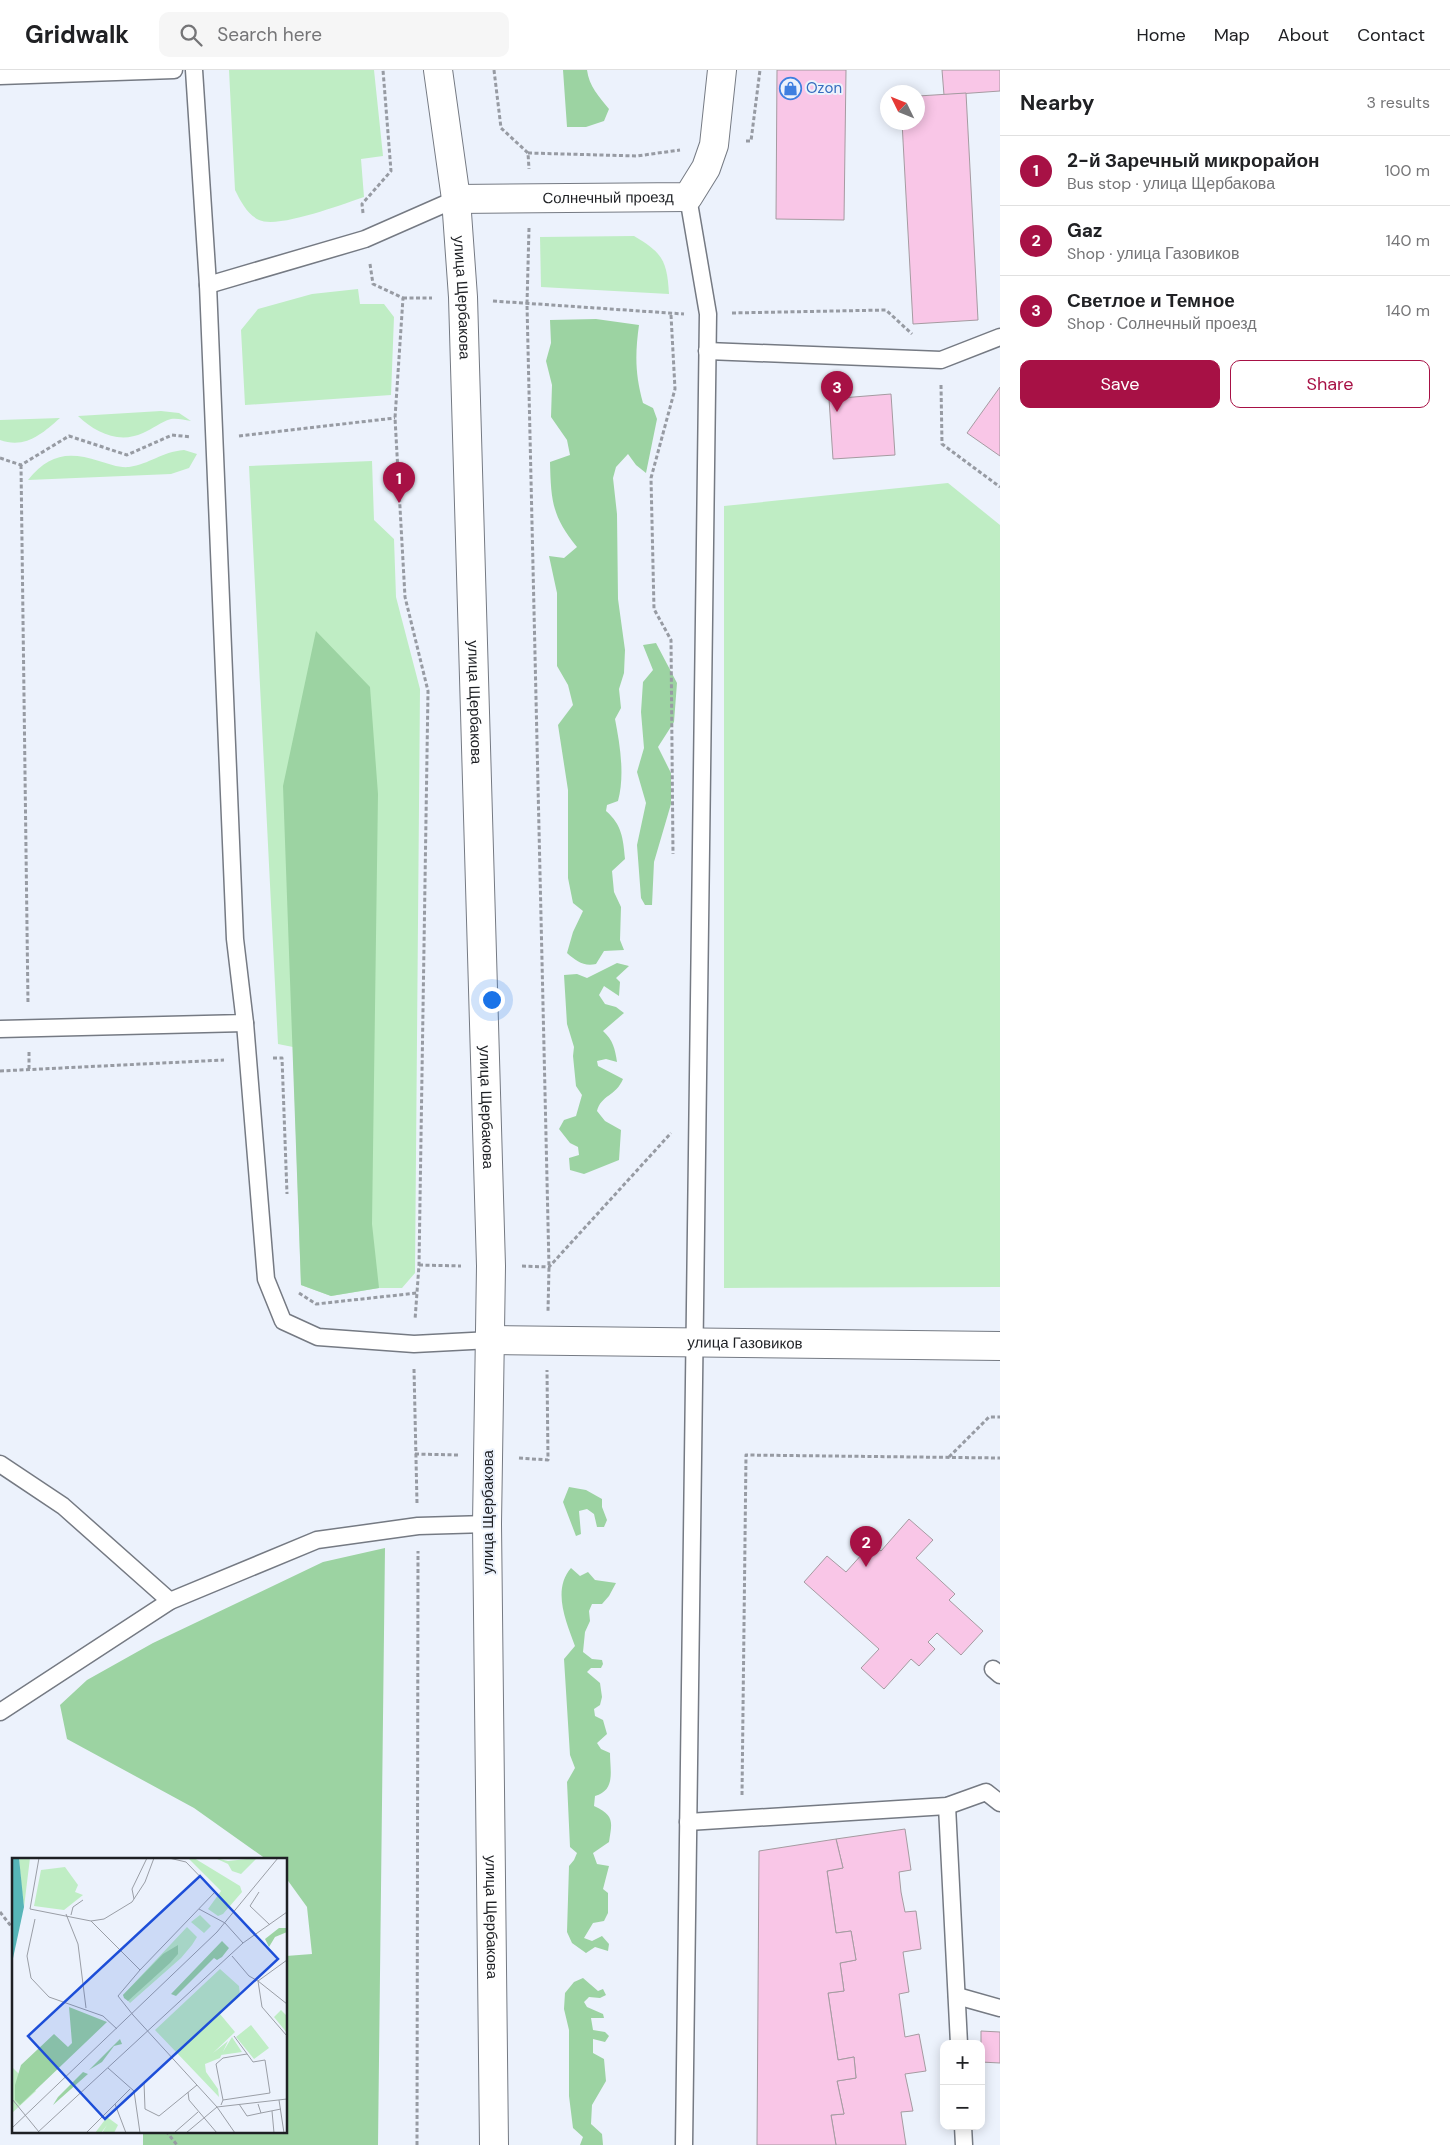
<!DOCTYPE html>
<meta charset="utf-8">
<style>
:root{--surface:#fff;--page:#f6f6f6;--text:#202124;--muted:#757577;--line:#e0e0e0;--accent:#a71145}
body{margin:0;font-family:"DM Sans",sans-serif;background:var(--page);color:var(--text)}
.controls{position:absolute;right:15px;bottom:15px;display:grid;overflow:hidden;border-radius:10px;box-shadow:0 2px 12px #0003}
.controls button{width:45px;height:45px;display:grid;place-items:center;padding:0;border:0;border-bottom:1px solid var(--line);background:var(--surface);color:var(--text);font:25px sans-serif}
.compass{position:absolute;left:880px;top:15px;width:45px;height:45px;border-radius:50%;background:var(--surface);box-shadow:0 2px 12px #0003;rotate:313deg}
.you{position:absolute;left:491px;top:929px;width:18px;height:18px;margin:-12px;border:4px solid #fff;border-radius:50%;background:#1a73e8;box-shadow:0 0 0 8px #1a73e833}
.badge{display:grid;place-items:center;width:32px;height:32px;border-radius:50%;background:var(--accent);color:#fff;font-size:16px;font-weight:700}
.pin{position:absolute;translate:-50% -41px;filter:drop-shadow(0 1px 2px #0008)}
.pin::after{content:'';position:absolute;top:26px;width:18px;height:15px;background:inherit;clip-path:polygon(0 0,100% 0,50% 100%)}
.list{margin:0;padding:0;list-style:none}
h2{display:flex;justify-content:space-between;align-items:center;height:65px;margin:0;padding:0 20px;font-size:21px}
h2 small{font-size:16px;font-weight:400;color:var(--muted)}
.list li{display:grid;grid-template-columns:32px 1fr auto;gap:15px;align-items:center;box-sizing:border-box;height:70px;padding:0 20px;border-top:1px solid var(--line)}
.list b{display:block;font-size:19px;white-space:nowrap}
.list p{margin:0;font-size:16px;white-space:nowrap;color:var(--muted)}
.list em{font-size:16px;font-style:normal;color:var(--muted)}
.actions{display:flex;gap:10px;padding:15px 20px}
.actions a{flex:1;padding:11px 0;border:1px solid var(--accent);border-radius:10px;text-align:center;font-size:18px;color:var(--accent)}
.actions .main{background:var(--accent);color:#fff}
.icon{flex:none;width:28px;height:28px;fill:none;stroke:currentColor;stroke-width:2;stroke-linecap:round;stroke-linejoin:round}
.map{position:relative;flex:none;width:1000px;height:2075px;overflow:hidden}
header{display:flex;align-items:center;gap:30px;box-sizing:border-box;height:70px;padding:0 25px;background:var(--surface);border-bottom:1px solid var(--line)}
header strong{font-size:24px}
nav{display:flex;gap:28px;margin-inline-start:auto;font-size:18px}
.search{width:350px;height:45px;background:var(--page);display:flex;align-items:center;gap:12px;box-sizing:border-box;padding:0 18px;border-radius:10px;color:var(--muted);font-size:19px}
main{display:flex}
aside{flex:1;background:var(--surface)}
.map>svg:first-child{display:block}
</style>
<header>
<strong>Gridwalk</strong>
<div class="search"><svg class="icon" aria-label="search" viewBox="0 0 24 24"><circle cx="10" cy="10" r="6"/><path d="M15 15l6 6"/></svg>Search here</div>
<nav><a>Home</a><a>Map</a><a>About</a><a>Contact</a></nav>
</header>
<main>
<div class="map">
<svg width="1000" height="2075" viewBox="0 0 1000 2075">
<rect width="100%" height="100%" fill="#ecf2fc"/>
<g fill="#bfedc4">
<path d="M 229,0 L 374,0 L 383,86 L 361,89 L 364,127 C 343,134 278,159 259,150 C 247,144 241,132 235,120 Z"/>
<path d="M 634,166 C 663,183 667,191 669,224 L 541,217 L 540,167 Z"/>
<path d="M 358,219 L 360,234 L 384,234 L 394,247 L 391,325 L 245,335 L 241,260 L 258,239 L 312,224 Z"/>
<path d="M 161,341 L 179,343 L 191,351 C 184,350 177,348 171,349 C 160,352 153,359 143,363 C 119,374 96,363 78,346 Z"/>
<path d="M 60,348 C 42,364 25,379 0,370 L 0,350 Z"/>
<path d="M 184,380 L 197,384 L 189,398 L 171,404 L 28,410 C 49,384 68,381 99,391 C 109,394 119,398 129,397 C 150,394 161,382 184,380 Z"/>
<path d="M 372,391 L 374,450 L 394,469 L 396,527 L 420,619 L 415,1203 L 402,1218 L 379,1218 L 331,1226 L 301,1215 L 293,977 L 278,974 L 249,396 Z"/>
<path d="M 948,413 L 1000,455 L 1000,1217 L 724,1218 L 724,436 Z"/>
</g>
<g fill="#9cd3a2">
<path d="M 563,0 L 587,0 C 589,16 599,27 609,39 L 604,51 L 586,57 L 567,57 Z"/>
<path d="M 596,249 L 639,255 C 635,284 635,304 643,333 L 653,338 L 657,349 L 646,403 L 636,395 L 628,384 L 616,397 L 613,408 L 617,444 L 618,529 L 625,580 L 624,603 L 619,619 L 621,638 L 615,649 C 620,675 625,705 618,731 L 607,735 L 606,741 C 622,755 623,768 625,789 L 612,801 L 614,822 L 621,837 L 620,870 L 624,880 L 604,881 L 596,894 C 584,897 576,891 567,883 L 573,862 L 583,841 L 573,833 L 568,808 L 568,720 L 558,655 L 573,635 L 568,615 L 557,596 L 557,523 L 549,486 L 564,488 L 577,477 C 552,446 551,431 550,392 L 570,385 L 567,370 L 551,347 L 552,315 L 546,291 L 551,273 L 550,250 Z"/>
<path d="M 316,561 L 370,617 L 378,724 L 372,1154 L 379,1218 L 331,1226 L 301,1215 L 283,716 Z"/>
<path d="M 656,573 L 677,613 L 674,652 L 658,677 L 671,703 L 671,734 L 654,792 L 652,835 L 645,835 L 641,828 L 637,775 L 646,733 L 637,702 L 644,678 L 641,642 L 643,612 L 653,600 L 643,575 Z"/>
<path d="M 617,893 L 629,896 L 616,908 L 620,912 L 619,926 L 604,916 L 599,925 L 605,934 L 616,937 L 624,943 L 603,961 C 613,970 615,979 617,992 L 606,989 L 597,991 L 598,996 L 623,1009 C 616,1026 601,1025 597,1041 L 605,1051 L 621,1060 L 619,1090 L 584,1104 L 570,1100 L 569,1088 L 579,1085 L 578,1077 L 570,1073 L 559,1059 L 564,1050 L 576,1046 L 582,1025 L 576,1016 L 573,986 L 574,977 L 567,954 L 564,905 L 577,904 L 587,908 Z"/>
<path d="M 569,1417 L 586,1420 L 602,1429 L 602,1437 L 607,1450 L 604,1457 L 597,1457 L 594,1444 L 587,1439 L 579,1441 L 581,1464 L 576,1466 L 563,1432 Z"/>
<path d="M 385,1478 L 378,2075 L 143,2075 L 143,2061 L 286,2061 L 286,1886 L 312,1884 L 307,1837 L 286,1808 L 286,1789 L 266,1789 L 194,1738 L 67,1669 L 60,1635 L 87,1610 L 153,1573 L 323,1492 Z"/>
<path d="M 571,1498 L 580,1506 L 588,1502 L 595,1510 L 616,1513 L 609,1526 L 602,1534 L 592,1534 L 589,1541 L 590,1551 L 585,1562 L 583,1582 L 592,1589 L 602,1590 L 603,1594 L 601,1598 L 591,1598 L 587,1602 L 600,1613 L 602,1627 L 600,1635 L 594,1639 L 595,1646 L 603,1650 L 607,1664 L 597,1673 L 601,1679 L 610,1683 C 610,1701 616,1720 595,1726 L 594,1736 C 615,1746 612,1752 609,1772 L 593,1783 L 597,1794 L 609,1796 L 603,1819 L 608,1823 L 608,1843 L 604,1851 L 593,1853 L 584,1868 L 592,1871 L 602,1866 L 609,1874 L 608,1881 L 595,1877 L 586,1883 L 572,1873 L 567,1862 L 569,1796 L 574,1790 L 577,1783 L 570,1777 L 567,1712 L 575,1698 L 570,1685 L 564,1589 L 575,1576 C 566,1551 552,1520 571,1498 Z"/>
<path d="M 583,1908 L 598,1921 L 603,1919 L 606,1925 L 600,1928 L 589,1927 L 584,1932 L 587,1937 L 603,1944 L 604,1948 L 591,1948 L 593,1960 L 605,1962 L 609,1966 L 605,1972 L 593,1969 L 593,1983 L 604,1989 L 606,2011 L 592,2035 L 591,2054 L 602,2064 L 603,2075 L 580,2075 L 583,2067 L 573,2058 L 569,2026 L 569,1960 L 564,1939 L 565,1923 L 574,1912 Z"/>
</g>
<g fill="#f9c6e7" stroke="#a59ba1">
<path d="M 777,0 L 846,0 L 844,150 L 776,149 Z"/>
<path d="M 942,0 L 1000,0 L 1000,21 L 944,25 Z"/>
<path d="M 966,23 L 978,250 L 913,254 L 902,52 L 918,52 L 918,26 Z"/>
<path d="M 1000,317 L 1000,386 L 967,363 Z"/>
<path d="M 891,324 L 895,385 L 833,389 L 829,329 Z"/>
<path d="M 909,1449 L 933,1470 L 916,1488 L 955,1524 L 949,1530 L 983,1561 L 961,1585 L 937,1563 L 928,1572 L 935,1579 L 919,1596 L 911,1589 L 884,1619 L 861,1598 L 879,1579 L 804,1512 L 827,1486 L 846,1502 L 872,1473 L 881,1481 Z"/>
<path d="M 905,1759 L 911,1800 L 899,1802 L 901,1822 L 905,1842 L 916,1841 L 921,1879 L 903,1882 L 909,1922 L 899,1924 L 905,1967 L 919,1964 L 926,2001 L 905,2004 L 913,2041 L 901,2042 L 906,2075 L 836,2075 L 831,2045 L 844,2044 L 837,2011 L 856,2008 L 854,1987 L 838,1990 L 828,1923 L 844,1921 L 840,1893 L 856,1890 L 851,1861 L 836,1863 L 827,1801 L 843,1798 L 836,1769 Z"/>
<path d="M 836,1769 L 843,1798 L 827,1801 L 836,1863 L 851,1861 L 856,1890 L 840,1893 L 844,1921 L 828,1923 L 838,1990 L 854,1987 L 856,2008 L 837,2011 L 844,2044 L 831,2045 L 836,2075 L 757,2075 L 759,1781 Z"/>
<path d="M 981,1961 L 1000,1962 L 1000,1993 L 981,1992 Z"/>
</g>
<g fill="none" stroke-linecap="round" stroke-linejoin="round">
<defs>
<g id="service">
<path d="M 0,6 L 174,0"/>
<path d="M 208,215 L 365,169 L 456,129"/>
<path d="M 707,281 L 941,290 L 1000,267"/>
<path d="M 245,953 L 266,1209 L 283,1251 L 318,1267 L 414,1274 L 491,1270"/>
<path d="M 0,959 L 245,953 L 235,869 L 208,215 L 194,0"/>
<path d="M 0,1394 L 63,1436 L 170,1531"/>
<path d="M 993,1599 L 1000,1605"/>
<path d="M 0,1642 L 170,1531 L 317,1470 L 418,1456 L 487,1454"/>
<path d="M 947,1736 L 959,1974"/>
<path d="M 688,1752 L 947,1736 L 986,1722 L 1000,1733"/>
<path d="M 957,1926 L 1000,1938"/>
<path d="M 963,2056 L 964,2075"/>
<path d="M 684,2075 L 708,244 L 688,127"/>
</g>
<g id="tertiary">
<path id="s1" d="M 456,129 L 688,127 L 706,98 L 714,75 L 722,0"/>
</g>
<g id="secondary">
<path id="s2" d="M 438,0 L 456,129 L 463,227 L 491,1196 L 487,1454 L 494,2075"/>
<path id="s3" d="M 491,1270 L 1000,1276"/>
</g>
</defs>
<use href="#service" stroke="#757a83" stroke-width="19"/>
<use href="#tertiary" stroke="#757a83" stroke-width="30"/>
<use href="#secondary" stroke="#757a83" stroke-width="30"/>
<g stroke="#979ba3" stroke-width="3" stroke-dasharray="4 2.5" stroke-linecap="butt">
<path d="M 494,0 L 501,58 L 528,83 L 529,99"/>
<path d="M 746,71 L 751,71 L 760,0"/>
<path d="M 528,83 L 637,86 L 680,80"/>
<path d="M 363,143 L 362,134 L 391,101 L 383,0"/>
<path d="M 529,158 L 527,234 L 549,1197 L 548,1241"/>
<path d="M 370,194 L 373,214 L 403,228 L 395,348 L 405,527 L 428,621 L 419,1195 L 415,1250"/>
<path d="M 403,228 L 432,228"/>
<path d="M 493,231 L 684,244"/>
<path d="M 732,243 L 886,240 L 912,264"/>
<path d="M 671,245 L 675,319 L 651,408 L 654,539 L 671,570 L 673,784"/>
<path d="M 941,315 L 942,374 L 1000,417"/>
<path d="M 239,366 L 395,348"/>
<path d="M 0,388 L 21,395 L 69,366 L 127,385 L 172,365 L 191,367"/>
<path d="M 21,395 L 28,934"/>
<path d="M 29,982 L 29,999"/>
<path d="M 273,988 L 282,988 L 287,1124"/>
<path d="M 0,1001 L 224,990"/>
<path d="M 419,1195 L 461,1196"/>
<path d="M 522,1196 L 549,1197 L 671,1063"/>
<path d="M 299,1223 L 316,1234 L 417,1223"/>
<path d="M 414,1299 L 417,1433"/>
<path d="M 415,1384 L 458,1385"/>
<path d="M 949,1387 L 989,1347 L 1000,1347"/>
<path d="M 519,1388 L 548,1390 L 547,1300"/>
<path d="M 742,1725 L 746,1385 L 1000,1388"/>
<path d="M 0,1842 L 14,1860"/>
<path d="M 166,2061 L 177,2075"/>
<path d="M 417,2075 L 418,1481"/>
</g>
<use href="#service" stroke="#fff" stroke-width="16"/>
<use href="#tertiary" stroke="#fff" stroke-width="28"/>
<use href="#secondary" stroke="#fff" stroke-width="28"/>
</g>
<defs>
<symbol id="shop-ring" viewBox="-11 -11 22 22"><circle r="9.5" fill="#ecf2fc" stroke="#3f7fe0" stroke-width="1.5"/><path d="M-5-2.5h2.3a2.7 3.5 0 0 1 5.4 0H5L5.5 6h-11ZM-1.5-2.5h3a1.5 2.3 0 0 0-3 0Z" fill="#3f7fe0"/></symbol>
</defs>
<g fill-rule="evenodd">
<use href="#shop-ring" x="778" y="6" width="25" height="25"/>
</g>
<g text-anchor="middle" dominant-baseline="central" stroke-width="4" stroke-linejoin="round" paint-order="stroke">
<g font-size="15" fill="#366cbe" stroke="#ecf2fc" text-anchor="start">
<text x="806" y="18">Ozon</text>
</g>
<g font-size="15" fill="#1e2024" stroke="#ecf2fc">
<text stroke="none"><textPath href="#s1" startOffset="152">Солнечный проезд</textPath></text>
<text stroke="none"><textPath href="#s2" startOffset="229">улица Щербакова</textPath></text>
<text stroke="none"><textPath href="#s2" startOffset="634">улица Щербакова</textPath></text>
<text stroke="none"><textPath href="#s2" startOffset="1039">улица Щербакова</textPath></text>
<text stroke="none"><textPath href="#s3" startOffset="254">улица Газовиков</textPath></text>
<text transform="translate(488 1442) rotate(-90)">улица Щербакова</text>
<text stroke="none"><textPath href="#s2" startOffset="1849">улица Щербакова</textPath></text>
</g>
</g>
<g transform="translate(12 1788)">
<rect width="275" height="275" fill="#ecf2fc"/>
<path d="M 7,0 L 18,0 L 12,49 L 9,26 ZM 176,0 L 182,0 L 228,28 L 230,34 L 211,56 L 206,58 L 196,51 L 209,33 ZM 203,0 L 216,3 L 245,0 L 229,16 L 220,13 L 216,6 ZM 53,9 L 66,27 L 63,34 L 71,37 L 52,52 L 22,48 L 29,12 ZM 188,57 L 199,68 L 192,75 L 179,64 ZM 175,69 L 185,79 L 180,87 L 169,100 L 118,145 L 111,137 ZM 208,111 L 227,128 L 228,138 L 208,156 L 223,174 L 201,195 L 216,183 L 208,200 L 193,206 L 194,214 L 206,231 L 207,239 L 143,172 ZM 269,152 L 275,158 L 275,175 L 262,159 ZM 239,167 L 257,190 L 242,201 L 224,179 ZM 220,179 L 230,194 L 209,197 ZM 0,209 L 24,233 L 0,255 ZM 95,259 L 106,267 L 102,275 L 90,275 L 95,267 L 89,275 L 83,275 Z" fill="#bfedc4"/>
<path d="M 267,70 L 275,70 L 275,74 L 263,79 L 257,89 L 253,81 ZM 210,83 L 217,90 L 210,99 L 205,102 L 202,100 L 164,138 L 159,136 ZM 166,87 L 166,96 L 158,105 L 116,143 L 112,140 L 111,137 L 151,96 ZM 57,149 L 95,164 L 8,247 L 3,242 L 3,227 L 9,207 L 42,176 L 56,189 L 60,185 ZM 108,181 L 110,186 L 102,188 L 90,204 L 77,212 ZM 71,214 L 76,216 L 41,247 L 46,239 Z" fill="#9cd3a2"/>
<path d="M 0,0 L 7,0 L 12,49 L 0,105 Z" fill="#57b5b8"/>
<path fill="none" stroke="#9a9ea6" stroke-width="1" d="M 27,0 L 18,51 L 79,63 L 92,61 L 120,44 L 133,24 L 142,0M 247,34 L 238,48 L 258,67M 122,41 L 120,31 L 135,0M 187,51 L 213,65 L 231,85 L 275,54M 54,56 L 66,86 L 74,150M 59,57 L 61,49 L 71,42M 23,61 L 15,98 L 19,120 L 37,139 L 91,158 L 105,171M 79,63 L 128,112 L 203,34 L 174,4 L 157,0M 220,98 L 237,118 L 246,123 L 250,149 L 275,178M 275,102 L 246,123 L 275,146M 121,157 L 106,138 L 128,112M 121,157 L 205,249 L 223,275M 96,210 L 122,233 L 128,275M 132,224 L 133,251 L 147,258 L 185,227M 176,234 L 177,242 L 205,275M 0,241 L 27,274M 211,242 L 204,206 L 211,200 L 235,196M 267,242 L 272,275M 103,246 L 114,275M 227,246 L 235,258 L 249,255M 246,246 L 249,255 L 269,251M 209,247 L 211,242 L 258,235 L 253,202 L 241,204 L 222,178M 260,253 L 262,275M 0,270 L 205,74 L 266,0M 25,275 L 231,85M 74,275 L 118,231M 162,275 L 186,254M 174,275 L 205,249 L 275,241"/>
<path fill="#1d4ed8" fill-opacity="0.15" stroke="#1d4ed8" stroke-width="2.5" d="M 188,18 L 266,101 L 93,261 L 16,178 Z"/>
<rect width="275" height="275" fill="none" stroke="#1e2024" stroke-width="2.5"/>
</g>
</svg>
<div class="controls">
<button>+</button>
<button>−</button>
</div>
<svg class="compass" viewBox="-18 -18 36 36"><path d="M0-13l5 13h-10z" fill="#e53935"/><path d="M0 13l5-13h-10z" fill="#757577"/></svg>
<div class="you"></div>
<div class="pin badge" style="left:399px;top:433px">1</div>
<div class="pin badge" style="left:866px;top:1497px">2</div>
<div class="pin badge" style="left:837px;top:342px">3</div>
</div>
<aside>
<h2>Nearby<small>3 results</small></h2>
<ul class="list">
<li><span class="badge">1</span><div><b>2-й Заречный микрорайон</b><p>Bus stop · улица Щербакова</p></div><em>100 m</em></li>
<li><span class="badge">2</span><div><b>Gaz</b><p>Shop · улица Газовиков</p></div><em>140 m</em></li>
<li><span class="badge">3</span><div><b>Светлое и Темное</b><p>Shop · Солнечный проезд</p></div><em>140 m</em></li>
</ul>
<div class="actions"><a class="main">Save</a><a>Share</a></div>
</aside>
</main>
